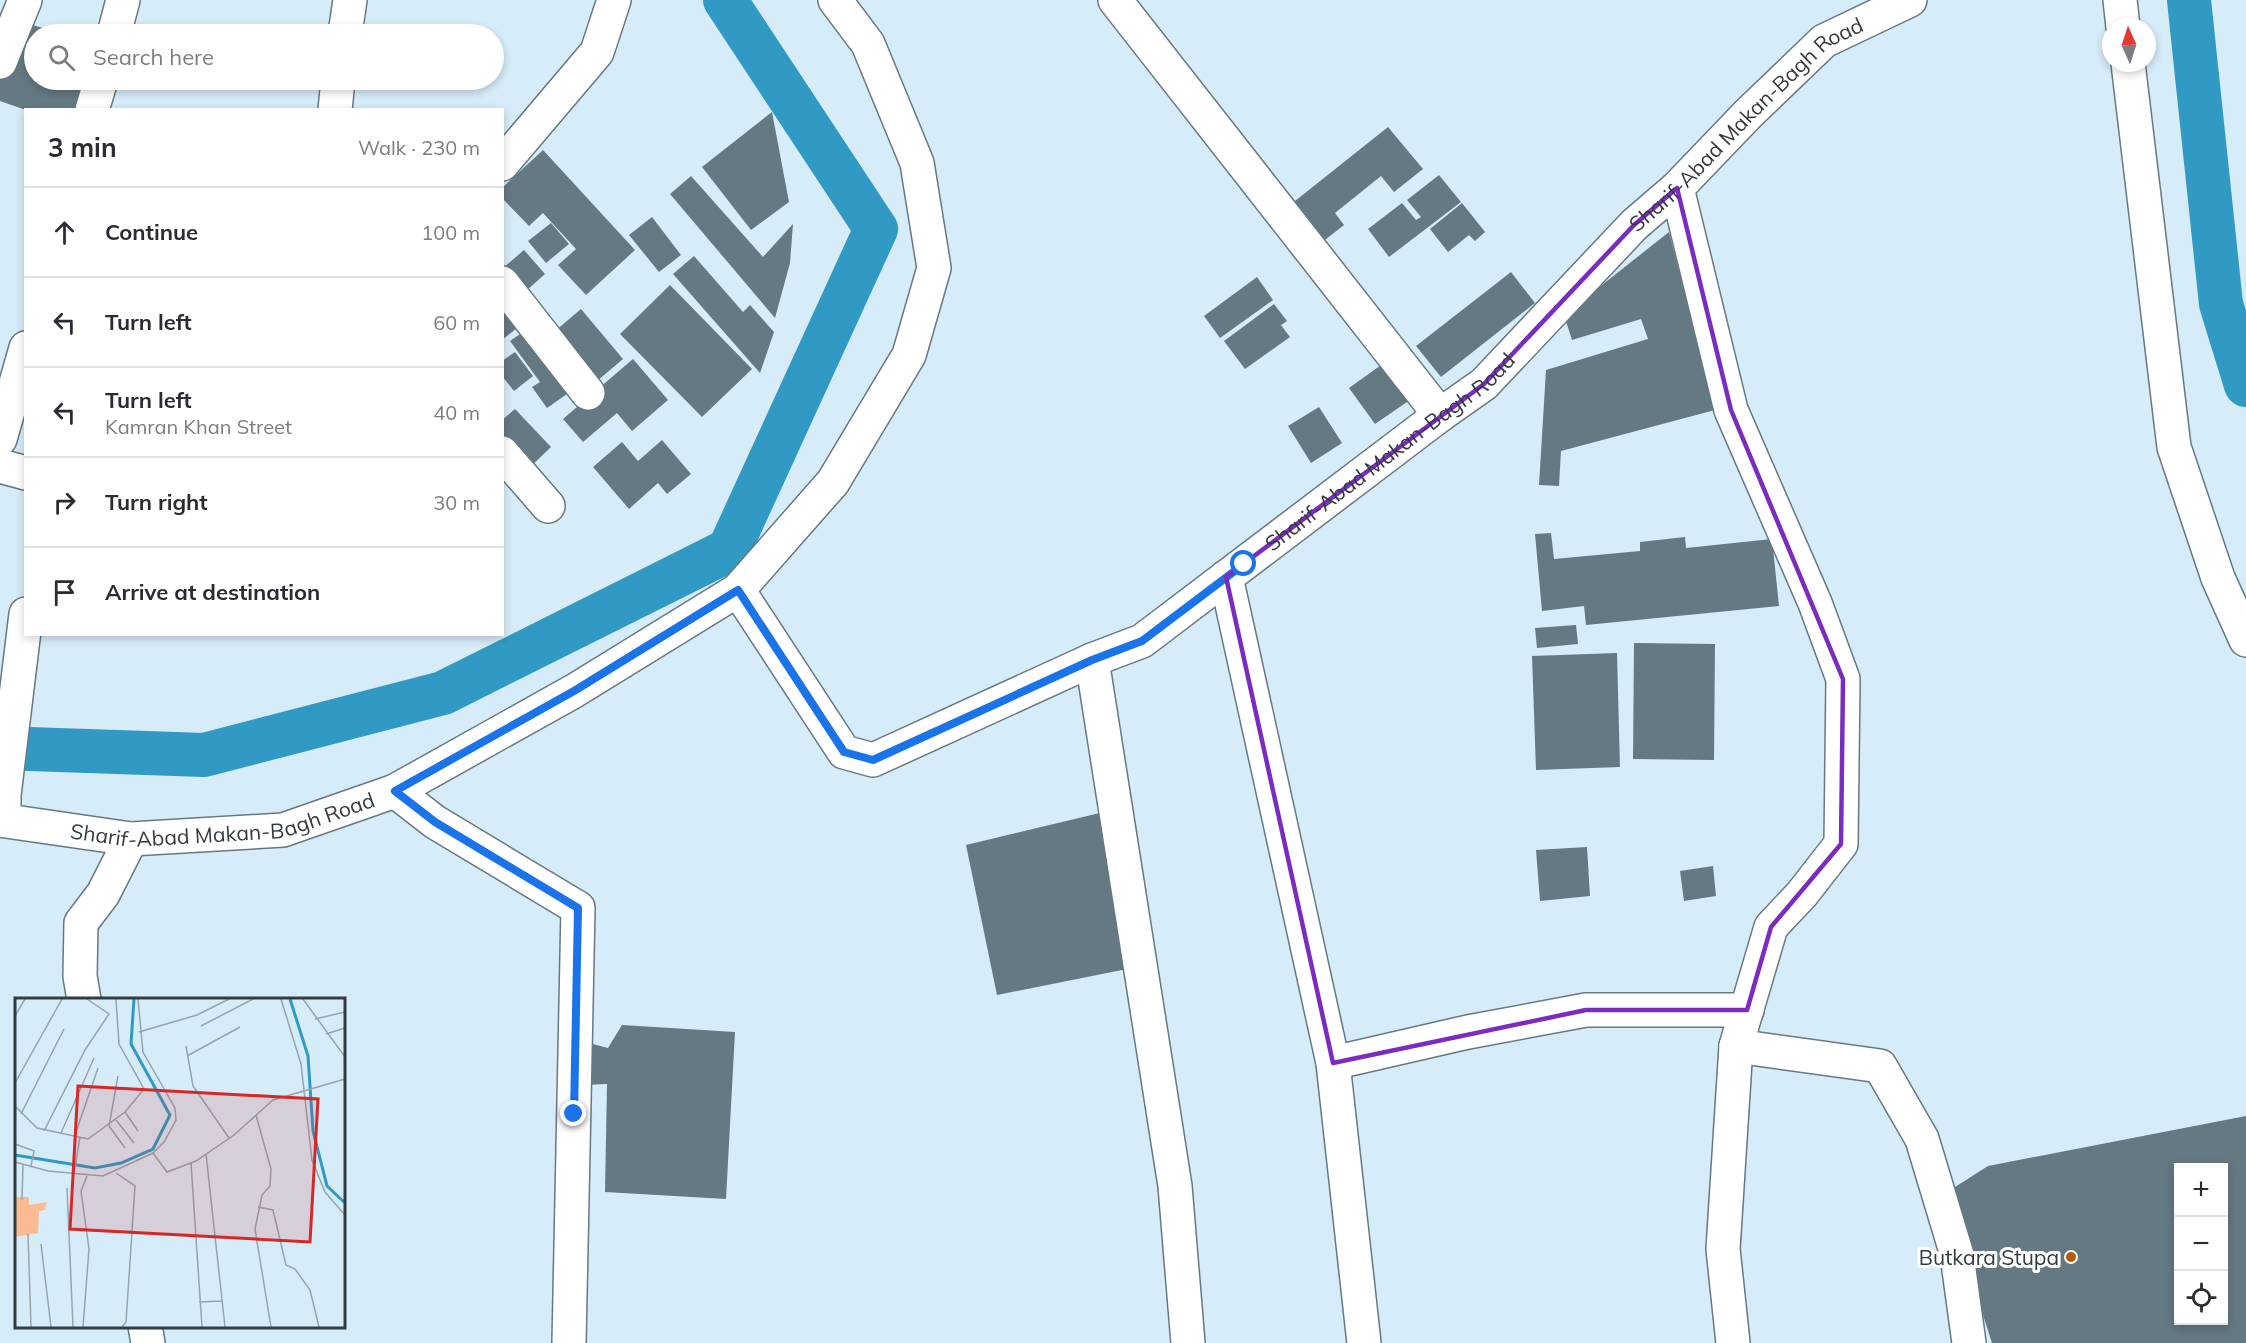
<!DOCTYPE html>
<meta charset="utf-8">
<style>
:root{--surface:#fff;--page:#f2f2f3;--text:#2b2b33;--muted:#7c7c81;--line:#e1e1e2}
body{margin:0;font-family:Mulish,sans-serif;background:var(--page);color:var(--text)}
.controls{position:absolute;right:18px;bottom:18px;display:grid;overflow:hidden;border-radius:0px;box-shadow:0 3px 9px #0003}
.controls button{width:54px;height:54px;display:grid;place-items:center;padding:0;border:0;border-bottom:2px solid var(--line);background:var(--surface);color:var(--text);font:30px sans-serif}
.compass{position:absolute;left:2102px;top:18px;width:54px;height:54px;border-radius:50%;background:var(--surface);box-shadow:0 3px 9px #0003;rotate:357deg}
.stop{position:absolute;width:18px;height:18px;margin:-14px;border:4px solid #1a73e8;border-radius:50%;background:#fff}
.stop.end{background:#1a73e8;border-color:#fff;box-shadow:0 2px 6px #0008}
.list{margin:0;padding:0;list-style:none}
h2{display:flex;justify-content:space-between;align-items:center;height:78px;margin:0;padding:0 24px;font-size:26px}
h2 small{font-size:20px;font-weight:400;color:var(--muted)}
.list li{display:grid;grid-template-columns:39px 1fr auto;gap:18px;align-items:center;box-sizing:border-box;height:90px;padding:0 24px;border-top:2px solid var(--line)}
.list b{display:block;font-size:22px;white-space:nowrap}
.list p{margin:0;font-size:20px;white-space:nowrap;color:var(--muted)}
.list em{font-size:20px;font-style:normal;color:var(--muted)}
.icon{flex:none;width:33px;height:33px;fill:none;stroke:currentColor;stroke-width:2;stroke-linecap:round;stroke-linejoin:round}
.map{position:relative;flex:none;width:2246px;height:1343px;overflow:hidden}
.search{position:absolute;background:var(--surface);box-shadow:0 3px 9px #0003;left:24px;top:24px;width:480px;height:66px;display:flex;align-items:center;gap:15px;box-sizing:border-box;padding:0 21px;border-radius:33px;color:var(--muted);font-size:22px}
.panel{position:absolute;background:var(--surface);box-shadow:0 3px 9px #0003;left:24px;top:108px;width:480px;height:528px;border-radius:0px}
.map>svg:first-child{display:block}
</style>
<div class="map">
<svg width="2246" height="1343" viewBox="0 0 2246 1343">
<rect width="100%" height="100%" fill="#d6ecf8"/>
<g fill="none" stroke-linecap="round" stroke-linejoin="round">
<g stroke="#3099c4" stroke-width="44">
<path d="M 2189,0 L 2221,304 L 2246,385"/>
<path d="M 0,748 L 204,755 L 443,693 L 729,550 L 876,229 L 725,0"/>
</g>
</g>
<g fill="#657983" fill-rule="evenodd">
<path d="M 16,20 L 63,34 L 34,34 L 34,80 L 86,80 L 77,110 L 26,110 L 0,101 L 0,62 Z"/>
<path d="M 772,112 L 789,202 L 751,230 L 702,167 Z"/>
<path d="M 1388,127 L 1423,169 L 1394,192 L 1381,176 L 1335,213 L 1344,225 L 1316,247 L 1285,209 Z"/>
<path d="M 543,150 L 635,250 L 586,295 L 558,265 L 576,249 L 543,213 L 529,226 L 502,198 L 502,188 Z"/>
<path d="M 1439,175 L 1461,202 L 1389,257 L 1368,229 L 1402,203 L 1416,220 L 1421,217 L 1407,200 Z"/>
<path d="M 691,176 L 763,257 L 793,224 L 790,263 L 775,318 L 670,194 Z"/>
<path d="M 1462,203 L 1485,232 L 1475,241 L 1469,235 L 1448,252 L 1430,229 Z"/>
<path d="M 652,217 L 681,255 L 659,272 L 629,235 Z"/>
<path d="M 551,223 L 569,244 L 546,263 L 528,241 Z"/>
<path d="M 1669,232 L 1715,410 L 1561,451 L 1559,486 L 1539,485 L 1546,370 L 1648,339 L 1641,319 L 1572,340 L 1564,315 Z"/>
<path d="M 524,250 L 545,274 L 518,298 L 502,269 Z"/>
<path d="M 694,256 L 743,312 L 750,305 L 774,332 L 760,373 L 673,274 Z"/>
<path d="M 1511,272 L 1535,303 L 1441,377 L 1416,346 Z"/>
<path d="M 1257,277 L 1273,300 L 1220,338 L 1204,316 Z"/>
<path d="M 670,285 L 752,369 L 702,417 L 620,334 Z"/>
<path d="M 502,290 L 527,320 L 502,340 Z"/>
<path d="M 1274,304 L 1287,321 L 1281,325 L 1290,337 L 1245,369 L 1224,341 Z"/>
<path d="M 581,309 L 623,359 L 590,387 L 548,337 Z"/>
<path d="M 532,326 L 577,387 L 547,408 L 532,387 L 540,382 L 510,341 Z"/>
<path d="M 515,352 L 533,376 L 514,391 L 502,376 L 502,361 Z"/>
<path d="M 633,359 L 668,400 L 632,431 L 617,413 L 583,442 L 563,419 Z"/>
<path d="M 1384,363 L 1410,400 L 1375,424 L 1349,388 Z"/>
<path d="M 1319,407 L 1342,443 L 1311,463 L 1288,426 Z"/>
<path d="M 515,409 L 551,447 L 527,470 L 502,444 L 502,420 Z"/>
<path d="M 662,440 L 691,474 L 667,494 L 658,483 L 629,509 L 593,467 L 622,442 L 638,461 Z"/>
<path d="M 1551,533 L 1554,559 L 1640,551 L 1640,542 L 1685,537 L 1686,548 L 1772,539 L 1779,606 L 1586,625 L 1584,606 L 1542,611 L 1535,534 Z"/>
<path d="M 1576,625 L 1578,644 L 1537,648 L 1535,628 Z"/>
<path d="M 1634,643 L 1715,644 L 1714,760 L 1633,759 Z"/>
<path d="M 1617,653 L 1620,767 L 1536,770 L 1532,656 Z"/>
<path d="M 1104,812 L 1132,968 L 997,995 L 966,845 Z"/>
<path d="M 1587,847 L 1590,896 L 1540,901 L 1536,850 Z"/>
<path d="M 1713,866 L 1716,896 L 1684,901 L 1680,871 Z"/>
<path d="M 622,1025 L 735,1032 L 726,1199 L 605,1192 L 607,1084 L 583,1085 L 585,1042 L 608,1048 Z"/>
<path d="M 2246,1116 L 2246,1343 L 1992,1343 L 1944,1194 L 1988,1166 ZM 2178,1168 L 2224,1168 L 2224,1320 L 2178,1320 Z"/>
</g>
<g fill="none" stroke-linecap="round" stroke-linejoin="round">
<defs>
<g id="minor">
<path d="M 1115,0 L 1440,415"/>
<path d="M 2120,0 L 2123,27"/>
<path d="M 114,34 L 123,0"/>
<path d="M 345,34 L 350,0"/>
<path d="M 0,62 L 25,0"/>
<path d="M 2128,63 L 2174,447 L 2218,578 L 2246,640"/>
<path d="M 92,110 L 101,80"/>
<path d="M 335,110 L 338,80"/>
<path d="M 502,164 L 597,52 L 614,0"/>
<path d="M 1677,188 L 1731,410 L 1815,603 L 1843,679 L 1841,844 L 1802,894 L 1771,927 L 1736,1046 L 1723,1249 L 1733,1343"/>
<path d="M 502,283 L 588,393"/>
<path d="M 0,439 L 26,348"/>
<path d="M 502,453 L 548,506"/>
<path d="M 0,466 L 26,473"/>
<path d="M 1226,577 L 1333,1063 L 1364,1343"/>
<path id="s1" d="M 738,590 L 844,752 L 873,760 L 1092,660 L 1142,641 L 1440,415 L 1484,384 L 1634,225 L 1677,188 L 1748,114 L 1824,41 L 1910,0"/>
<path d="M 1092,660 L 1175,1186 L 1188,1343"/>
<path d="M 395,791 L 435,822 L 578,908 L 569,1343"/>
<path id="s2" d="M 0,820 L 131,839 L 283,830 L 395,791 L 574,691 L 738,590 L 833,482 L 909,355 L 934,268 L 917,163 L 868,44 L 835,0"/>
<path d="M 4,820 L 4,795 L 26,614"/>
<path d="M 84,1000 L 80,976 L 81,923 L 103,894 L 131,839"/>
<path d="M 1736,1046 L 1880,1066 L 1922,1139 L 1957,1255 L 1969,1343"/>
<path d="M 1333,1063 L 1468,1032 L 1586,1010 L 1747,1010"/>
<path d="M 145,1326 L 148,1343"/>
</g>
</defs>
<use href="#minor" stroke="#657983" stroke-width="36"/>
<use href="#minor" stroke="#fff" stroke-width="33"/>
</g>
<g fill="none" stroke-linecap="round" stroke-linejoin="round">
<path stroke="#1a73e8" stroke-width="8" d="M 574,1114 L 578,908 L 435,822 L 395,791 L 574,691 L 738,590 L 844,752 L 873,760 L 1092,660 L 1142,641 L 1244,564"/>
</g>
<path fill="none" stroke="#7b2cbf" stroke-width="4.5" stroke-linejoin="round" d="M 1677,188 L 1731,410 L 1843,679 L 1841,844 L 1771,927 L 1747,1010 L 1586,1010 L 1333,1063 L 1226,577 L 1484,384 L 1634,225 Z"/>
<circle fill="#b75a04" stroke="#fff" stroke-width="2" cx="2071" cy="1257" r="6"/>
<g text-anchor="middle" dominant-baseline="central" stroke-width="6" stroke-linejoin="round" paint-order="stroke">
<g font-size="21" fill="#323b40" stroke="#fff">
<text stroke="none"><textPath href="#s1" startOffset="1316">Sharif-Abad Makan-Bagh Road</textPath></text>
<text stroke="none"><textPath href="#s1" startOffset="830">Sharif-Abad Makan-Bagh Road</textPath></text>
<text stroke="none"><textPath href="#s2" startOffset="226">Sharif-Abad Makan-Bagh Road</textPath></text>
</g>
<g font-size="21" fill="#323b40" stroke="#fff" text-anchor="end">
<text x="2059" y="1257">Butkara Stupa</text>
</g>
</g>
<g transform="translate(15 998)">
<rect width="330" height="330" fill="#d6ecf8"/>
<path d="M 0,199 L 14,199 L 14,207 L 32,204 L 30,212 L 24,213 L 23,235 L 0,239 Z" fill="#fbba92"/>
<path fill="none" stroke="#3099c4" stroke-width="3" d="M 275,1 L 293,58 L 298,133 L 312,188 L 330,205M 0,157 L 80,170 L 106,165 L 138,151 L 155,117 L 116,46 L 119,1"/>
<path fill="none" stroke="#94a5ae" stroke-width="1.5" d="M 266,1 L 286,66 L 297,162 L 310,194 L 330,217M 288,1 L 330,59M 0,18 L 10,1M 300,21 L 330,14M 186,28 L 238,1M 124,34 L 182,17 L 214,1M 311,36 L 330,30M 171,48 L 178,88 L 214,140M 172,58 L 225,29M 103,78 L 94,128 L 110,150M 0,85 L 47,1M 0,108 L 22,130 L 73,141 L 110,114 L 129,91 L 104,46 L 101,1M 110,114 L 123,133M 6,116 L 49,31M 241,117 L 256,171 L 255,188 L 247,197 L 240,231 L 256,329M 101,122 L 119,145M 29,133 L 70,52 L 94,16 L 72,1M 46,135 L 79,60M 60,137 L 83,70M 0,146 L 19,153 L 16,168M 138,155 L 152,174 L 181,163 L 219,137 L 258,102 L 330,81M 191,156 L 210,329M 0,164 L 33,173 L 88,178 L 138,155 L 149,144 L 161,122 L 160,110 L 128,54 L 123,1M 176,165 L 187,329M 101,175 L 120,188 L 111,324 L 107,329M 59,176 L 65,139M 52,190 L 58,329M 7,202 L 8,166M 243,209 L 258,212 L 271,267 L 280,271 L 295,292 L 304,329M 13,236 L 16,329M 26,246 L 36,329M 184,304 L 207,303M 68,329 L 74,251 L 66,193 L 72,178"/>
<path fill="#d62828" fill-opacity="0.15" stroke="#d62828" stroke-width="3" d="M 63,88 L 303,101 L 295,244 L 55,231 Z"/>
<rect width="330" height="330" fill="none" stroke="#323b40" stroke-width="3"/>
</g>
</svg>
<div class="controls">
<button>+</button>
<button>−</button>
<button><svg class="icon" aria-label="locate" viewBox="0 0 24 24"><circle cx="12" cy="12" r="6"/><path d="M12 2v4M12 18v4M2 12h4M18 12h4"/></svg></button>
</div>
<svg class="compass" viewBox="-18 -18 36 36"><path d="M0-13l5 13h-10z" fill="#e53935"/><path d="M0 13l5-13h-10z" fill="#7c7c81"/></svg>
<div class="stop" style="left:1244px;top:564px"></div>
<div class="stop end" style="left:574px;top:1114px"></div>
<div class="search"><svg class="icon" aria-label="search" viewBox="0 0 24 24"><circle cx="10" cy="10" r="6"/><path d="M15 15l6 6"/></svg>Search here</div>
<section class="panel">
<h2>3 min<small>Walk · 230 m</small></h2>
<ul class="list">
<li><svg class="icon" aria-label="ahead" viewBox="0 0 24 24"><path d="M12 20V5M6 11l6-6 6 6"/></svg><div><b>Continue</b></div><em>100 m</em></li>
<li><svg class="icon" aria-label="left" viewBox="0 0 24 24"><path d="M17 20v-9H6M10 6l-5 5 5 5"/></svg><div><b>Turn left</b></div><em>60 m</em></li>
<li><svg class="icon" aria-label="left" viewBox="0 0 24 24"><path d="M17 20v-9H6M10 6l-5 5 5 5"/></svg><div><b>Turn left</b><p>Kamran Khan Street</p></div><em>40 m</em></li>
<li><svg class="icon" aria-label="right" viewBox="0 0 24 24"><path d="M7 20v-9h11M14 6l5 5-5 5"/></svg><div><b>Turn right</b></div><em>30 m</em></li>
<li><svg class="icon" aria-label="arrive" viewBox="0 0 24 24"><path d="M6 21V4h12l-3 4 3 4H6"/></svg><div><b>Arrive at destination</b></div></li>
</ul>
</section>
</div>
